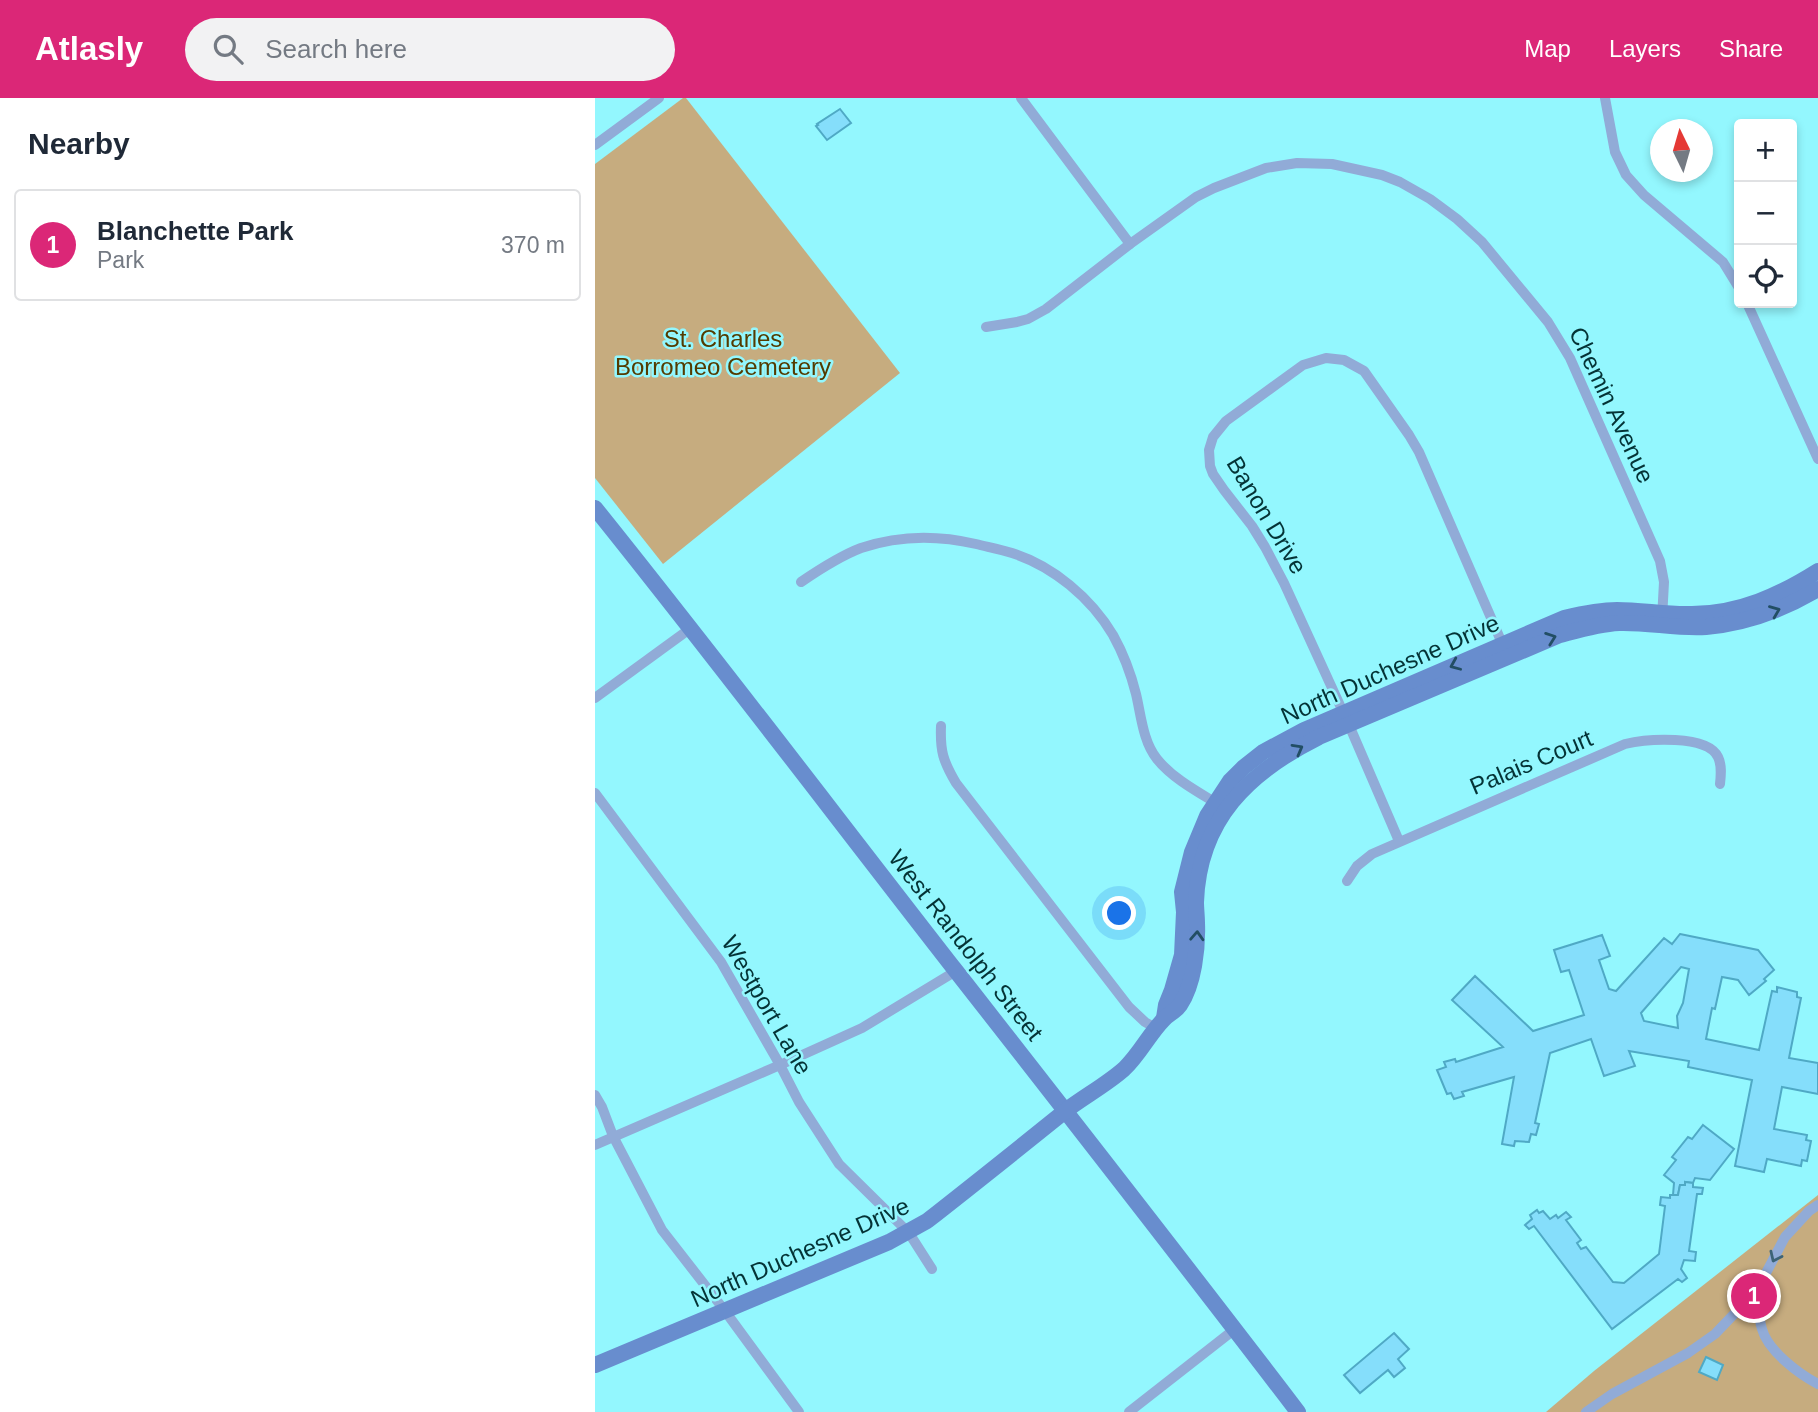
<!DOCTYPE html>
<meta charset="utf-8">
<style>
:root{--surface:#fff;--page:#f2f2f3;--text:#1f2937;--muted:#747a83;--line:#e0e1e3;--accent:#db2777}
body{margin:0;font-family:Helvetica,sans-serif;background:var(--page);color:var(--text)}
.controls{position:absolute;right:21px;top:21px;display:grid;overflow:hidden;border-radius:7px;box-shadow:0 4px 10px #0003}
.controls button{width:63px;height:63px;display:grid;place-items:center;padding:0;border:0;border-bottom:2px solid var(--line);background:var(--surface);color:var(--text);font:35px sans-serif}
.compass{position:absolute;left:1055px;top:21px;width:63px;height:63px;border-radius:50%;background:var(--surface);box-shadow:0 4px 10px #0003;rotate:355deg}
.you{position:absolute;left:525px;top:816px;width:24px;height:24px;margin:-18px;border:5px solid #fff;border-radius:50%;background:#1a73e8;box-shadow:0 0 0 10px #1a73e833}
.badge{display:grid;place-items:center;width:46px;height:46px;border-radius:50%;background:var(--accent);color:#fff;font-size:23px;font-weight:700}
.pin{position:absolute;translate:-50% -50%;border:4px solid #fff;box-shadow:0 2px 7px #0006}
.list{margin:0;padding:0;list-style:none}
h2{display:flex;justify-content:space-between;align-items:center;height:91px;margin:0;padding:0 28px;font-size:30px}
h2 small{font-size:23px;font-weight:400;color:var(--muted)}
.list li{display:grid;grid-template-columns:46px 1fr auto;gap:21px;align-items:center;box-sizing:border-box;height:112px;margin:0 14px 14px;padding:0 14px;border:2px solid var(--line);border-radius:7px}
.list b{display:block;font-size:26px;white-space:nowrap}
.list p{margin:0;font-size:23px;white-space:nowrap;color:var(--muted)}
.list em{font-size:23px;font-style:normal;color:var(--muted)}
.icon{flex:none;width:38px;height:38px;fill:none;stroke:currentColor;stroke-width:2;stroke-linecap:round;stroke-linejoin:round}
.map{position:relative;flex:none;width:1223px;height:1314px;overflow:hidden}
header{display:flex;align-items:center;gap:42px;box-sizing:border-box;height:98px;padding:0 35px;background:var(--accent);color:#fff}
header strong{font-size:33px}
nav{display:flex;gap:38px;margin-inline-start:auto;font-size:24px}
.search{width:490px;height:63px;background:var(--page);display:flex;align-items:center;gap:18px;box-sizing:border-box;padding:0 24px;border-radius:38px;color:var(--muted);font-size:26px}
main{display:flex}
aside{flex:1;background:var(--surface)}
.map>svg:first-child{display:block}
</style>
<header>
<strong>Atlasly</strong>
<div class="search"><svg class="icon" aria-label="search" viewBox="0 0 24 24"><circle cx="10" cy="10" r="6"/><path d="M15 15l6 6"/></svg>Search here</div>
<nav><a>Map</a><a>Layers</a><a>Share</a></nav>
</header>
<main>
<aside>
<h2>Nearby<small></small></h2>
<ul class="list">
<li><span class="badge">1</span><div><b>Blanchette Park</b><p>Park</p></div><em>370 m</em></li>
</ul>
</aside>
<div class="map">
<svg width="1223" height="1314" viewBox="0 0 1223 1314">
<rect width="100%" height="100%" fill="#93f7fe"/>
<g fill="#c6ac7f">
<path d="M 88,0 L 91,0 L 305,275 L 68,466 L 0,380 L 0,66 Z"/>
<path d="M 1223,1097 L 1223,1314 L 951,1314 L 999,1273 Z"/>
</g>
<g fill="#85defb" stroke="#4fa9c5" stroke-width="2" fill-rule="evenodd">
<path d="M 245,11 L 256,25 L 232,42 L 221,28 L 223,27 L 222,26 Z"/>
<path d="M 1085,836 L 1163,852 L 1179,872 L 1169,881 L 1171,883 L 1154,897 L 1143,882 L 1127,879 L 1120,911 L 1117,910 L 1111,941 L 1164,952 L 1177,893 L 1182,894 L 1182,889 L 1202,894 L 1202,899 L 1206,900 L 1194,960 L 1223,965 L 1223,996 L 1187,989 L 1179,1031 L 1212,1037 L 1211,1042 L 1216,1043 L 1212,1063 L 1207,1062 L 1206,1068 L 1172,1061 L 1169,1074 L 1140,1068 L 1157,982 L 1093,969 L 1094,963 L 1034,953 L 1040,968 L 1009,978 L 996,941 L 955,955 L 940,1025 L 944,1026 L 941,1037 L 936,1036 L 934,1044 L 920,1043 L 919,1048 L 907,1046 L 919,979 L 867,994 L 869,998 L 859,1001 L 856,995 L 852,996 L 842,972 L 851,969 L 849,964 L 860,961 L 861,964 L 908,949 L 857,902 L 880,878 L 938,933 L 989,917 L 974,872 L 966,874 L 959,852 L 1007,837 L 1015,858 L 1004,862 L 1014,891 L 1021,893 L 1069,840 L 1077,846 ZM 1086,869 L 1094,871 L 1088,905 L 1082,918 L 1083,930 L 1049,923 L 1046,915 Z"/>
<path d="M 1108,1027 L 1139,1051 L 1115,1082 L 1100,1080 L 1098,1085 L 1090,1084 L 1090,1087 L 1085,1087 L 1083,1097 L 1078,1097 L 1079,1085 L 1069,1077 L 1081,1062 L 1077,1059 L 1093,1039 L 1097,1041 Z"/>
<path d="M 1090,1084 L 1098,1085 L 1098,1089 L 1108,1090 L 1107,1096 L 1102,1096 L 1094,1153 L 1101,1154 L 1100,1163 L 1089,1162 L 1086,1171 L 1092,1180 L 1087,1184 L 1083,1181 L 1017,1231 L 939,1128 L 934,1131 L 930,1127 L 937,1121 L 935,1117 L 942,1112 L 944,1115 L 948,1113 L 955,1121 L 961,1117 L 963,1120 L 971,1114 L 976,1119 L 971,1122 L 986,1142 L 982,1145 L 986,1151 L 991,1149 L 1018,1184 L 1029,1185 L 1064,1156 L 1070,1108 L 1065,1107 L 1066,1099 L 1075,1100 L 1075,1097 L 1083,1097 L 1085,1087 L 1090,1087 Z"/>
<path d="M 799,1235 L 814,1251 L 803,1261 L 810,1270 L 799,1279 L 793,1272 L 765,1295 L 749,1277 Z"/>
<path d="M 1111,1259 L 1128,1267 L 1122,1282 L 1104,1274 Z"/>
</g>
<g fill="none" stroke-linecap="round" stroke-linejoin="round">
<g stroke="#91abd7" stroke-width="10">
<path d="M 426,0 L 535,146"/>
<path d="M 1010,0 L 1020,54 L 1031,77 L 1049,97 L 1128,164 L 1144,190"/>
<path d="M 0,47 L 64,0"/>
<path d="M 1152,205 L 1223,361"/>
<path d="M 391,229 L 422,224 L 433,221 L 451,211 L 535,146 L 601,99 L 619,90 L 671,70 L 702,65 L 737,66 L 787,77 L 805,84 L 835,101 L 862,121 L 887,144 L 953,224 L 975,260 L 1065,463 L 1069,484 L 1067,521"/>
<path d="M 206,484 C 225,471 245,458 266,450 C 304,437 343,437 381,446 C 393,449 405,451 417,455 C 458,468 496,500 518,537 C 528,555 536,576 541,596 C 546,617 548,644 562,661 C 578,681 605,695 626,708"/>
<path d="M 0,600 L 96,530"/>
<path d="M 346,628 C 345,653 348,663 361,685 L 534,909 L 550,924 L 562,931"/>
<path d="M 0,695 L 126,864 L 185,967 L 204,1004 L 244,1066 L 314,1135 L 337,1171"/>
<path d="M 804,743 L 754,627 L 689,485 L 670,449 L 657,428 L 629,392 L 618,376 L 615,368 L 614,352 L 618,339 L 631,323 L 708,267 L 731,260 L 749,262 L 769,273 L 814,337 L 824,354 L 910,552"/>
<path d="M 752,783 L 762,768 L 777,756 L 1030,646 C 1051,641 1112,636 1123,659 C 1127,667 1126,677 1125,686"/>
<path d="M 0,997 L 7,1009 L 18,1038 L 67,1132 L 130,1213 L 204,1314"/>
<path d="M 0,1047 L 185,967 L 267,930 L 361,873"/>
<path d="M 1162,1192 C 1164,1205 1163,1219 1167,1231 C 1173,1253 1204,1276 1223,1286"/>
<path d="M 534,1314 L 640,1231"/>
<path d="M 991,1314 L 1017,1296 L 1093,1255 L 1120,1236 L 1162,1192 L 1190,1139 L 1214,1113 L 1223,1107"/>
</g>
<g stroke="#688dce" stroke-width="16">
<path d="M 0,410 C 123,563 241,719 361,873 C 476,1020 590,1166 703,1314"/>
<path d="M 569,920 L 571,907 L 577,892 L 587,857 L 589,814 L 587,794 L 597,754 L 612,718 L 635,683 L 649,669 L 668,654 L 709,632 L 969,520 C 986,516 1004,512 1022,512 C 1047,512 1072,517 1097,516 C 1144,516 1185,497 1223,473"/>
<path d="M 0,1267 L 294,1144 L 332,1123 C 378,1087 423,1051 469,1014 C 488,999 511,987 529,971 C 545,956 554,936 569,921 C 574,916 581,913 585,907 C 599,886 603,850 602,825 C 602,818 601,811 601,804 C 604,721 654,674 724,639 L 965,537 C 984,532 1004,526 1024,525 C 1053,524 1082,531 1111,529 C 1152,525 1188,512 1223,491"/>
</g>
</g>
<defs><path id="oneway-chevron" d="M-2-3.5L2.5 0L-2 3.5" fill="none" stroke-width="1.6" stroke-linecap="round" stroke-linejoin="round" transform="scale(1.75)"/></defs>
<g stroke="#224e64">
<use href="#oneway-chevron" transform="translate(1180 513) rotate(-22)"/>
<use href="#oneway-chevron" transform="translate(956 540) rotate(-20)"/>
<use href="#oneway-chevron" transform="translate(860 567) rotate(157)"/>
<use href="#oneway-chevron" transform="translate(703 651) rotate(-29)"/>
<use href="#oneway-chevron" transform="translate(602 838) rotate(-87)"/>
</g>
<use stroke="#3c6376" href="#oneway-chevron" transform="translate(1180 1159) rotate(115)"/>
<g text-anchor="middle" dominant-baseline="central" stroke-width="5" stroke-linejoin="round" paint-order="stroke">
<g font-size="24" fill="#543b00" stroke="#93f7fe">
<text x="128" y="240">St. Charles<tspan x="128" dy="28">Borromeo Cemetery</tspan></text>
</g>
<g font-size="24" fill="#043336" stroke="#93f7fe">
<text transform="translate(1017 307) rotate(65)">Chemin Avenue</text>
<text transform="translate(672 417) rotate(59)">Banon Drive</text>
<text transform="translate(795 571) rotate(-24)">North Duchesne Drive</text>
<text transform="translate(936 664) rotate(-23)">Palais Court</text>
<text transform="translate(371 847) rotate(52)">West Randolph Street</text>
<text transform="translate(172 907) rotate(60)">Westport Lane</text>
<text transform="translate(205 1154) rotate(-24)">North Duchesne Drive</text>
</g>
</g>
</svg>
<div class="controls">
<button>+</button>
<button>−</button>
<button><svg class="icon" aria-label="locate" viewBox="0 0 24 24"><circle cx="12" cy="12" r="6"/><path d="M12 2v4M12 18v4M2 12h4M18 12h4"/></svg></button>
</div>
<svg class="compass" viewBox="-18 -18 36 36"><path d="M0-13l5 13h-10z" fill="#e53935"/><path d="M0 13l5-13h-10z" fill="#747a83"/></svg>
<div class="you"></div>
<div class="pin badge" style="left:1159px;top:1198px">1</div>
</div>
</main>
